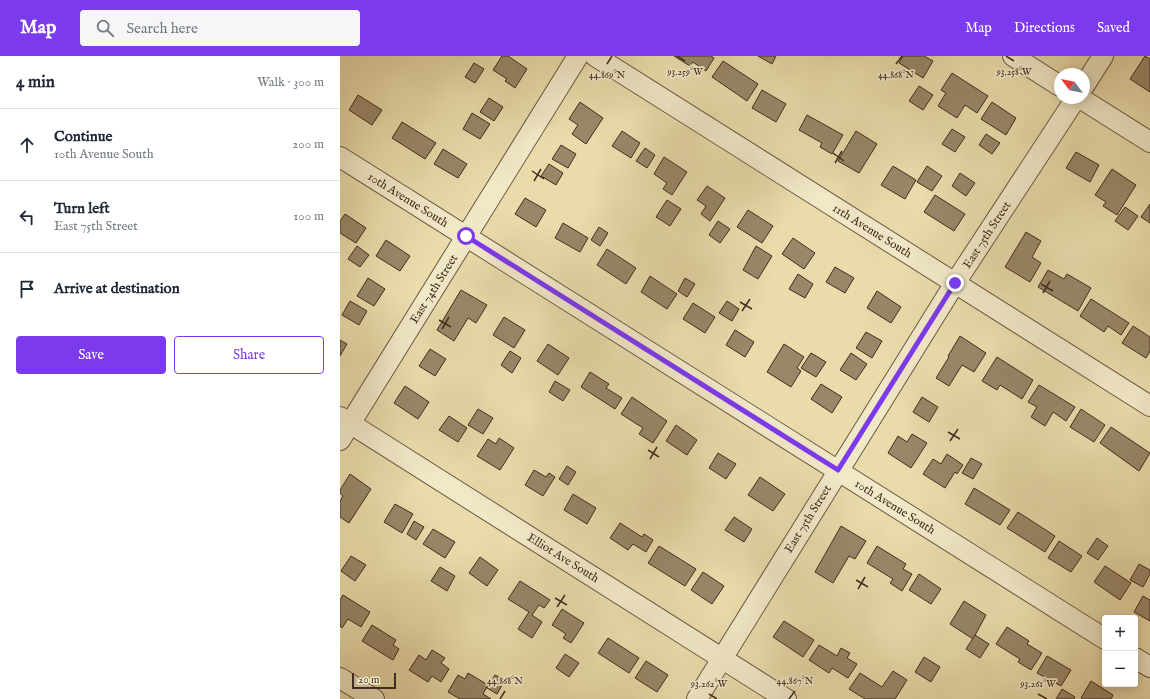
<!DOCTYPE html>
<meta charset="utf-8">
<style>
:root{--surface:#fff;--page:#f6f6f7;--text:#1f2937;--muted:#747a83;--line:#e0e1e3;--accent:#7c3aed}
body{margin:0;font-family:"IM FELL English",serif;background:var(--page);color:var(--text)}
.controls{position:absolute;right:12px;bottom:12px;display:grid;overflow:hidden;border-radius:4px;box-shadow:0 2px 10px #0003}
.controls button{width:36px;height:36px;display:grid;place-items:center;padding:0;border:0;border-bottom:1px solid var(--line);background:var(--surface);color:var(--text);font:20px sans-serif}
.compass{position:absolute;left:714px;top:12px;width:36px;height:36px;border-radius:50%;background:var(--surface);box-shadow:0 2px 10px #0003;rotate:302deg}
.scale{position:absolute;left:12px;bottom:10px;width:44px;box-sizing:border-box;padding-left:4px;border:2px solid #412c20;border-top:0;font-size:11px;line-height:14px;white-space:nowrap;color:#412c20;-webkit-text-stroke:3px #f1e8c8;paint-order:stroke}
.stop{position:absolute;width:12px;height:12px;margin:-9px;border:3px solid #7c3aed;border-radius:50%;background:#fff}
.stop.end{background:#7c3aed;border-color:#fff;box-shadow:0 1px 4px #0008}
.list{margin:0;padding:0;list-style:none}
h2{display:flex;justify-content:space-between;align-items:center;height:52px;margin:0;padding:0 16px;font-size:17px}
h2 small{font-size:13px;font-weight:400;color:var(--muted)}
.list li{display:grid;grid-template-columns:26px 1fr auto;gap:12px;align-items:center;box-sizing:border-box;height:72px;padding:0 16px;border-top:1px solid var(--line)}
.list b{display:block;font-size:15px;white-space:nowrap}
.list p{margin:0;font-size:13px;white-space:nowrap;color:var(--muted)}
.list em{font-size:13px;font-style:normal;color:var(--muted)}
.actions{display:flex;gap:8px;padding:12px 16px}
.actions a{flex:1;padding:9px 0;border:1px solid var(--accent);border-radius:4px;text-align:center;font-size:14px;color:var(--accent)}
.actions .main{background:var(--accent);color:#fff}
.icon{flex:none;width:22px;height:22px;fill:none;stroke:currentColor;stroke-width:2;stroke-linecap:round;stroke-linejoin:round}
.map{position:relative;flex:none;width:810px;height:643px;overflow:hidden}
header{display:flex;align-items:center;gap:24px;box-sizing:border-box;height:56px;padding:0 20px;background:var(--accent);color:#fff}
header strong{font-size:19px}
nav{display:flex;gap:22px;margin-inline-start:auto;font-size:14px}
.search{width:280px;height:36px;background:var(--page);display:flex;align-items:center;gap:10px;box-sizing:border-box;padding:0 14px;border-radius:4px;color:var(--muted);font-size:15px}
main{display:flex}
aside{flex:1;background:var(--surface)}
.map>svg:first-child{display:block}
</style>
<header>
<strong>Map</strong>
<div class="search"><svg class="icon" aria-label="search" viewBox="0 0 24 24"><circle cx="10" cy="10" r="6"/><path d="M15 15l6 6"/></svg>Search here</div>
<nav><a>Map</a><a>Directions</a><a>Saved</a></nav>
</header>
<main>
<aside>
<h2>4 min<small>Walk · 300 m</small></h2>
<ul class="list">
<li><svg class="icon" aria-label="ahead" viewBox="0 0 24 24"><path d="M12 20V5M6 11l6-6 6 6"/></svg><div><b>Continue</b><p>10th Avenue South</p></div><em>200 m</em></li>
<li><svg class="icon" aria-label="left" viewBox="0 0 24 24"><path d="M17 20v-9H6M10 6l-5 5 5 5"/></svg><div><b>Turn left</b><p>East 75th Street</p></div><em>100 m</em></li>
<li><svg class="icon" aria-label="arrive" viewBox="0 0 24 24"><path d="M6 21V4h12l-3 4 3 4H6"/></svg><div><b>Arrive at destination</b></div></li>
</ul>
<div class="actions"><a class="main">Save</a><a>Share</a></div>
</aside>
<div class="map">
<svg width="810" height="643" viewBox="0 0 810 643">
<rect width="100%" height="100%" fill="#e9dbaa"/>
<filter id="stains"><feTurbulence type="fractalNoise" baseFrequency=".005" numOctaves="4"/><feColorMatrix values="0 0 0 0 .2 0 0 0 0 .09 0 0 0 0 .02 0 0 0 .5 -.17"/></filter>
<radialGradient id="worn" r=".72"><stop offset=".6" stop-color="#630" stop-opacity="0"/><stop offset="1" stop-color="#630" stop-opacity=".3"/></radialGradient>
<g fill="#988768" stroke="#412c20">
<path d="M 162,0 L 168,0 L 187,13 L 175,32 L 165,25 L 167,23 L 153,14 Z"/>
<path d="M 334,0 L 371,0 L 374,2 L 366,15 L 353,6 L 350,10 Z"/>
<path d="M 418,0 L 436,0 L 432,8 Z"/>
<path d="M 563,0 L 584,0 L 593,5 L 583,22 L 559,7 Z"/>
<path d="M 805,0 L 810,3 L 810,36 L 790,23 Z"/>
<path d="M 383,5 L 418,28 L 407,45 L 372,21 Z"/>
<path d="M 134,7 L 144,13 L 135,27 L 125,21 Z"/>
<path d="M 612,17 L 648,40 L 637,57 L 625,49 L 617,62 L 598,50 L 606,37 L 601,34 Z"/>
<path d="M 579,30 L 593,39 L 583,54 L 569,45 Z"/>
<path d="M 422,34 L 446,48 L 436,66 L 412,52 Z"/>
<path d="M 18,39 L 42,54 L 32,69 L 9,54 Z"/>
<path d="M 149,42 L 163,51 L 154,65 L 140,56 Z"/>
<path d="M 240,46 L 263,62 L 246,88 L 232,78 L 238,69 L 229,63 Z"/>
<path d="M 652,46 L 676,62 L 666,79 L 641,63 Z"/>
<path d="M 132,57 L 150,68 L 140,83 L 123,73 Z"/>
<path d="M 467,59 L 503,79 L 492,98 L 480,91 L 482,87 L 459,74 Z"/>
<path d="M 62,66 L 96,87 L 85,103 L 52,82 Z"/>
<path d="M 612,73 L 625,81 L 615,96 L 602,88 Z"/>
<path d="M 282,75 L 300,87 L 291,102 L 272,90 Z"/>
<path d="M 516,75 L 537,88 L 519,117 L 498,105 Z"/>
<path d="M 646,78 L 660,87 L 652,98 L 639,89 Z"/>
<path d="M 221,89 L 236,98 L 228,112 L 212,103 Z"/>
<path d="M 305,92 L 315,99 L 307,112 L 296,105 Z"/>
<path d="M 103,93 L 127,108 L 118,122 L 94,108 Z"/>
<path d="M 736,96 L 759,109 L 750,126 L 726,112 Z"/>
<path d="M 324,101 L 347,116 L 332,139 L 323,133 L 327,127 L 314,118 Z"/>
<path d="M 209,108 L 223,117 L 216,129 L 201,120 Z"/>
<path d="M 553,110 L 576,124 L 565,143 L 541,129 Z"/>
<path d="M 587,110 L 602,120 L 592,135 L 577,126 Z"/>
<path d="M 772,113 L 796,129 L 777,159 L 763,150 L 766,146 L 755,139 Z"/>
<path d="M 620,117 L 635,127 L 626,140 L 612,130 Z"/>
<path d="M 367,130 L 385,142 L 370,165 L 361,158 L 366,150 L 357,144 Z"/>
<path d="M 595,139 L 625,158 L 614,175 L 584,156 Z"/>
<path d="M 185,142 L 206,154 L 196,171 L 175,158 Z"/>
<path d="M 327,144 L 341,153 L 330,170 L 316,161 Z"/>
<path d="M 810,148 L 810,167 L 801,161 Z"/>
<path d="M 785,151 L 798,160 L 788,174 L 775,165 Z"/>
<path d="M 408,154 L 433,170 L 422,187 L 397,171 Z"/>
<path d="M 5,158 L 26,172 L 16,187 L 0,177 L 0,165 Z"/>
<path d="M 378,165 L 390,173 L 380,187 L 369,179 Z"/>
<path d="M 223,167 L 248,182 L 240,196 L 215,182 Z"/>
<path d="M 259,171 L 268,177 L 260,190 L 251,184 Z"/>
<path d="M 686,176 L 701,185 L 692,201 L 701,207 L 690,226 L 665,211 Z"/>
<path d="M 453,182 L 475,197 L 464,213 L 442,198 Z"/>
<path d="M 46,184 L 70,200 L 60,215 L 36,200 Z"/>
<path d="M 17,190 L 29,199 L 20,211 L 8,203 Z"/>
<path d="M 416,190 L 432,200 L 418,223 L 403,214 Z"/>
<path d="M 267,193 L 296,212 L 286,228 L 257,209 Z"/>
<path d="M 495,211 L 514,222 L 505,237 L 486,226 Z"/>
<path d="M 708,214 L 724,223 L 727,218 L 751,232 L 738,255 L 698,231 Z"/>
<path d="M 458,218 L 473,228 L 465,242 L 449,233 Z"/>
<path d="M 310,220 L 337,238 L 327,253 L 301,236 Z"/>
<path d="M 28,222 L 45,233 L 34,250 L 17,240 Z"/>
<path d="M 345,222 L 355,228 L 347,241 L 338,235 Z"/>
<path d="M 121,234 L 147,249 L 136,267 L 128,262 L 114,285 L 97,274 Z"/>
<path d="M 537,235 L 561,251 L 551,267 L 527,252 Z"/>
<path d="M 751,243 L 789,267 L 781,279 L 768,270 L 764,276 L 740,260 Z"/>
<path d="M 10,245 L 27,255 L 19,269 L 2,259 Z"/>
<path d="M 387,245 L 399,253 L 392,265 L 379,257 Z"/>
<path d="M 353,247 L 375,261 L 365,277 L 343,263 Z"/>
<path d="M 164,261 L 185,274 L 174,292 L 153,279 Z"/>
<path d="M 793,270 L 810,281 L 810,295 L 806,302 L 782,287 Z"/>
<path d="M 395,274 L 414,286 L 405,301 L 386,289 Z"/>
<path d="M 526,276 L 542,285 L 532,302 L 516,292 Z"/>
<path d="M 620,280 L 646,297 L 634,316 L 622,309 L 609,330 L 596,322 L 609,301 L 608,300 Z"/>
<path d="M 0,284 L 7,288 L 0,300 Z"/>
<path d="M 208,288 L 229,302 L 218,319 L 197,305 Z"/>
<path d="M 444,288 L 464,301 L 457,312 L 461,315 L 451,331 L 427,316 Z"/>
<path d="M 90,293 L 106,303 L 95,320 L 79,310 Z"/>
<path d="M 170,295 L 181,302 L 172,317 L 161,309 Z"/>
<path d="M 471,297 L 486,306 L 476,321 L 461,312 Z"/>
<path d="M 511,297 L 527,308 L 516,324 L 500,314 Z"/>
<path d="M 657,301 L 693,324 L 682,343 L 660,329 L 657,334 L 642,325 Z"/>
<path d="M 250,316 L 269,328 L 266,332 L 282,342 L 275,353 L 241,331 Z"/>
<path d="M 215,325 L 230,334 L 223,345 L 209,336 Z"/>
<path d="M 481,328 L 502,341 L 492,357 L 471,343 Z"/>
<path d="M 699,329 L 735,351 L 726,365 L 713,356 L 705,370 L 691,361 L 697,351 L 688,346 Z"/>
<path d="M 65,330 L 89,346 L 78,363 L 54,347 Z"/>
<path d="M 292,341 L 327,365 L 313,387 L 299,378 L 303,372 L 281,358 Z"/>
<path d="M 582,341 L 598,351 L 589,366 L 573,356 Z"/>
<path d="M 138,353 L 153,362 L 143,378 L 128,369 Z"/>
<path d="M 741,353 L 765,369 L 754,386 L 730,371 Z"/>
<path d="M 109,360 L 127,372 L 118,386 L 99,374 Z"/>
<path d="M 336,369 L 357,384 L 347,399 L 326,385 Z"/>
<path d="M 771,371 L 810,397 L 799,415 L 760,387 Z"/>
<path d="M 572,378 L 587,387 L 571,412 L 548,397 L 558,380 L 567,386 Z"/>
<path d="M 159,382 L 174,392 L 160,414 L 137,400 L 148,383 L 156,388 Z"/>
<path d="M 378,397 L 396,408 L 386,423 L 369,412 Z"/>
<path d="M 607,398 L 623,409 L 617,418 L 615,416 L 605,432 L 583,418 L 593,403 L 601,408 Z"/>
<path d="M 631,402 L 642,408 L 633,423 L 622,417 Z"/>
<path d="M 227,410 L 236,416 L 228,429 L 219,423 Z"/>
<path d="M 194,414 L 206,421 L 209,417 L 215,421 L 203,440 L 185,429 Z"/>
<path d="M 10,418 L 31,433 L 9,467 L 0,461 L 0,445 L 3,440 L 0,437 L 0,434 Z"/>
<path d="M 420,421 L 445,438 L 433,455 L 408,439 Z"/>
<path d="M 634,432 L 670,454 L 660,469 L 625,448 Z"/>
<path d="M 233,438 L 256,452 L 247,468 L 224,454 Z"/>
<path d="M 55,448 L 73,458 L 62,477 L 44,466 Z"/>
<path d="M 678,456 L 715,480 L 705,496 L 667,472 Z"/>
<path d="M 394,461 L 412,473 L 404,486 L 385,474 Z"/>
<path d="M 74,465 L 84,471 L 76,484 L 67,478 Z"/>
<path d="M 280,467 L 302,481 L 304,478 L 313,484 L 306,496 L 293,488 L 288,494 L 270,482 Z"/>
<path d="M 501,470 L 526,485 L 515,503 L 509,500 L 493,527 L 475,516 Z"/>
<path d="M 93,473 L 115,486 L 105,502 L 83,488 Z"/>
<path d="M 757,482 L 768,490 L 758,504 L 747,497 Z"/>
<path d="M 719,485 L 742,500 L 731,516 L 708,502 Z"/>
<path d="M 319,490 L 356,513 L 345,530 L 308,507 Z"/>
<path d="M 537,490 L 566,508 L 563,513 L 572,518 L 562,535 L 550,527 L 553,523 L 527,507 Z"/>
<path d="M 11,500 L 26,509 L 15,525 L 1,515 Z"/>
<path d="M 140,501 L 158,514 L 147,530 L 129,517 Z"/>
<path d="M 799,508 L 810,514 L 810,518 L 803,531 L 790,524 Z"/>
<path d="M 765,510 L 791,527 L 780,544 L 754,526 Z"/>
<path d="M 100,511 L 115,520 L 107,535 L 91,525 Z"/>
<path d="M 363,516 L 384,530 L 372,548 L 351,534 Z"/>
<path d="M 579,518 L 601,533 L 591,548 L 569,534 Z"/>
<path d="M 180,525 L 210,544 L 204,552 L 199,549 L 192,559 L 202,566 L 192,582 L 178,573 L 189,556 L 168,543 Z"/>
<path d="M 3,539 L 30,556 L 21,571 L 8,563 L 2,572 L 0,570 L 0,544 Z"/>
<path d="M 803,540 L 810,544 L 810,565 L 794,556 Z"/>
<path d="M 624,545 L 646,559 L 633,583 L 610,568 Z"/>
<path d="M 222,553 L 244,567 L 231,587 L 223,582 L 226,578 L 212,569 Z"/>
<path d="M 444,565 L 474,584 L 463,601 L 433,581 Z"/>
<path d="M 32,569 L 56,584 L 53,589 L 59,593 L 53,604 L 22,585 Z"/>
<path d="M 667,571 L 689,585 L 687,588 L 702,597 L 691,614 L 678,606 L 680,603 L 656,588 Z"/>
<path d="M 635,579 L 649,588 L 640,602 L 626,593 Z"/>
<path d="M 268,582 L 299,602 L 289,617 L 258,597 Z"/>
<path d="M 479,589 L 497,600 L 501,592 L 510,597 L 507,602 L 517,608 L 508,622 L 492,612 L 489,617 L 469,604 Z"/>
<path d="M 92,594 L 105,602 L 101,607 L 109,613 L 101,626 L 92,620 L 88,626 L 69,614 L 79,599 L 86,604 Z"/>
<path d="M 225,598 L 239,607 L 229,621 L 216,612 Z"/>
<path d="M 707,600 L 731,614 L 721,630 L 697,617 Z"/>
<path d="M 584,601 L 600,611 L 591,626 L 575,616 Z"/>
<path d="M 306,605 L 328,619 L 317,636 L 295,622 Z"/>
<path d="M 553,615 L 567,624 L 555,643 L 525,643 L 509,633 L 520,617 L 542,631 Z"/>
<path d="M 128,617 L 148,629 L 143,638 L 151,643 L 120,643 L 108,636 L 118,619 L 125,623 Z"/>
<path d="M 155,619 L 165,624 L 157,638 L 147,632 Z"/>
<path d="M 751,625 L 773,639 L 771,643 L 743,643 L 741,642 Z"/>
<path d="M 722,633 L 735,641 L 734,643 L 716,643 Z"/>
</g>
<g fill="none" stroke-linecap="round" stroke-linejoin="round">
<defs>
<g id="minor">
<path d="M 255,0 L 810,350"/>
<path d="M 673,0 L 720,30"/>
<path d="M 744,30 L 763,0"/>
<path d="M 740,42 L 810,86"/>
<path d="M 0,101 L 765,583"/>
<path d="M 0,361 L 446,643"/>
<path d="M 0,384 L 238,0"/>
<path d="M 795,602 L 810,611"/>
<path d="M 0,622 L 34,643"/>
<path d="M 357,643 L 615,227 L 736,42"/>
</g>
</defs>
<use href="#minor" stroke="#6b5842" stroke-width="22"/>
<use href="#minor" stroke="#f1e8c8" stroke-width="20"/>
</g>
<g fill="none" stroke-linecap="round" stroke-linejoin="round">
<path stroke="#7c3aed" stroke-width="5" d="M 126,180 L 498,414 L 615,227"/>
</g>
<path fill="none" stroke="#412c20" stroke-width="1.5" d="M 337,0 L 345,5M 666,0 L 674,5M 267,8 L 272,0M 556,8 L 562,0M 493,97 L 504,105M 495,107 L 502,95M 192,115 L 204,123M 194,125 L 201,113M 701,228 L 713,235M 703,237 L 710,225M 400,246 L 412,253M 402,255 L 410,243M 99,264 L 111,271M 102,273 L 109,261M 608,376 L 620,383M 610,385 L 618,373M 308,394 L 319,401M 310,403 L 317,391M 516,524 L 528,531M 518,533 L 525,521M 215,542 L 227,549M 217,551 L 225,539M 369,638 L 377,643M 698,638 L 707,643M 160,643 L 165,635M 449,643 L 455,635"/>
<g text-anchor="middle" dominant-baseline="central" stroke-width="3.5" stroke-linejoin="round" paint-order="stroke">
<g font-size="12" fill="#412c20" stroke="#f1e8c8">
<text transform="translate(68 144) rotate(32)">10th Avenue South</text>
<text transform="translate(532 175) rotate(32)">11th Avenue South</text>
<text transform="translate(647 179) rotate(-57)">East 75th Street</text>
<text transform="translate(94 233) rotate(-58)">East 74th Street</text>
<text transform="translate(555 451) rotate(32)">10th Avenue South</text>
<text transform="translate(468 463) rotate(-58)">East 75th Street</text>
<text transform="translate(223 502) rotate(32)">Elliot Ave South</text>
</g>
</g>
<g font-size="10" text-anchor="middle" fill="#412c20" stroke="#f1e8c8" stroke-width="3.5" stroke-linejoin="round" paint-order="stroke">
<text x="674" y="19">93.258°W</text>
<text x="345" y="19">93.259°W</text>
<text x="267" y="22">44.869°N</text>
<text x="556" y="22">44.868°N</text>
<text x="165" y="628">44.868°N</text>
<text x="455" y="628">44.867°N</text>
<text x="369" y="631">93.262°W</text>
<text x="698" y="631">93.261°W</text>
</g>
<rect width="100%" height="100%" filter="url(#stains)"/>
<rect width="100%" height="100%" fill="url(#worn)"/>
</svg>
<div class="controls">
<button>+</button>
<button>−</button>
</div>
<svg class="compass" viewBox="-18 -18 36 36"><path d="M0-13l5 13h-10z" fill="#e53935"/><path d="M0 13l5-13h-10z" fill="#747a83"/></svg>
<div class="scale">20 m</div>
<div class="stop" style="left:126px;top:180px"></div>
<div class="stop end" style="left:615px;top:227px"></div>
</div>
</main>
